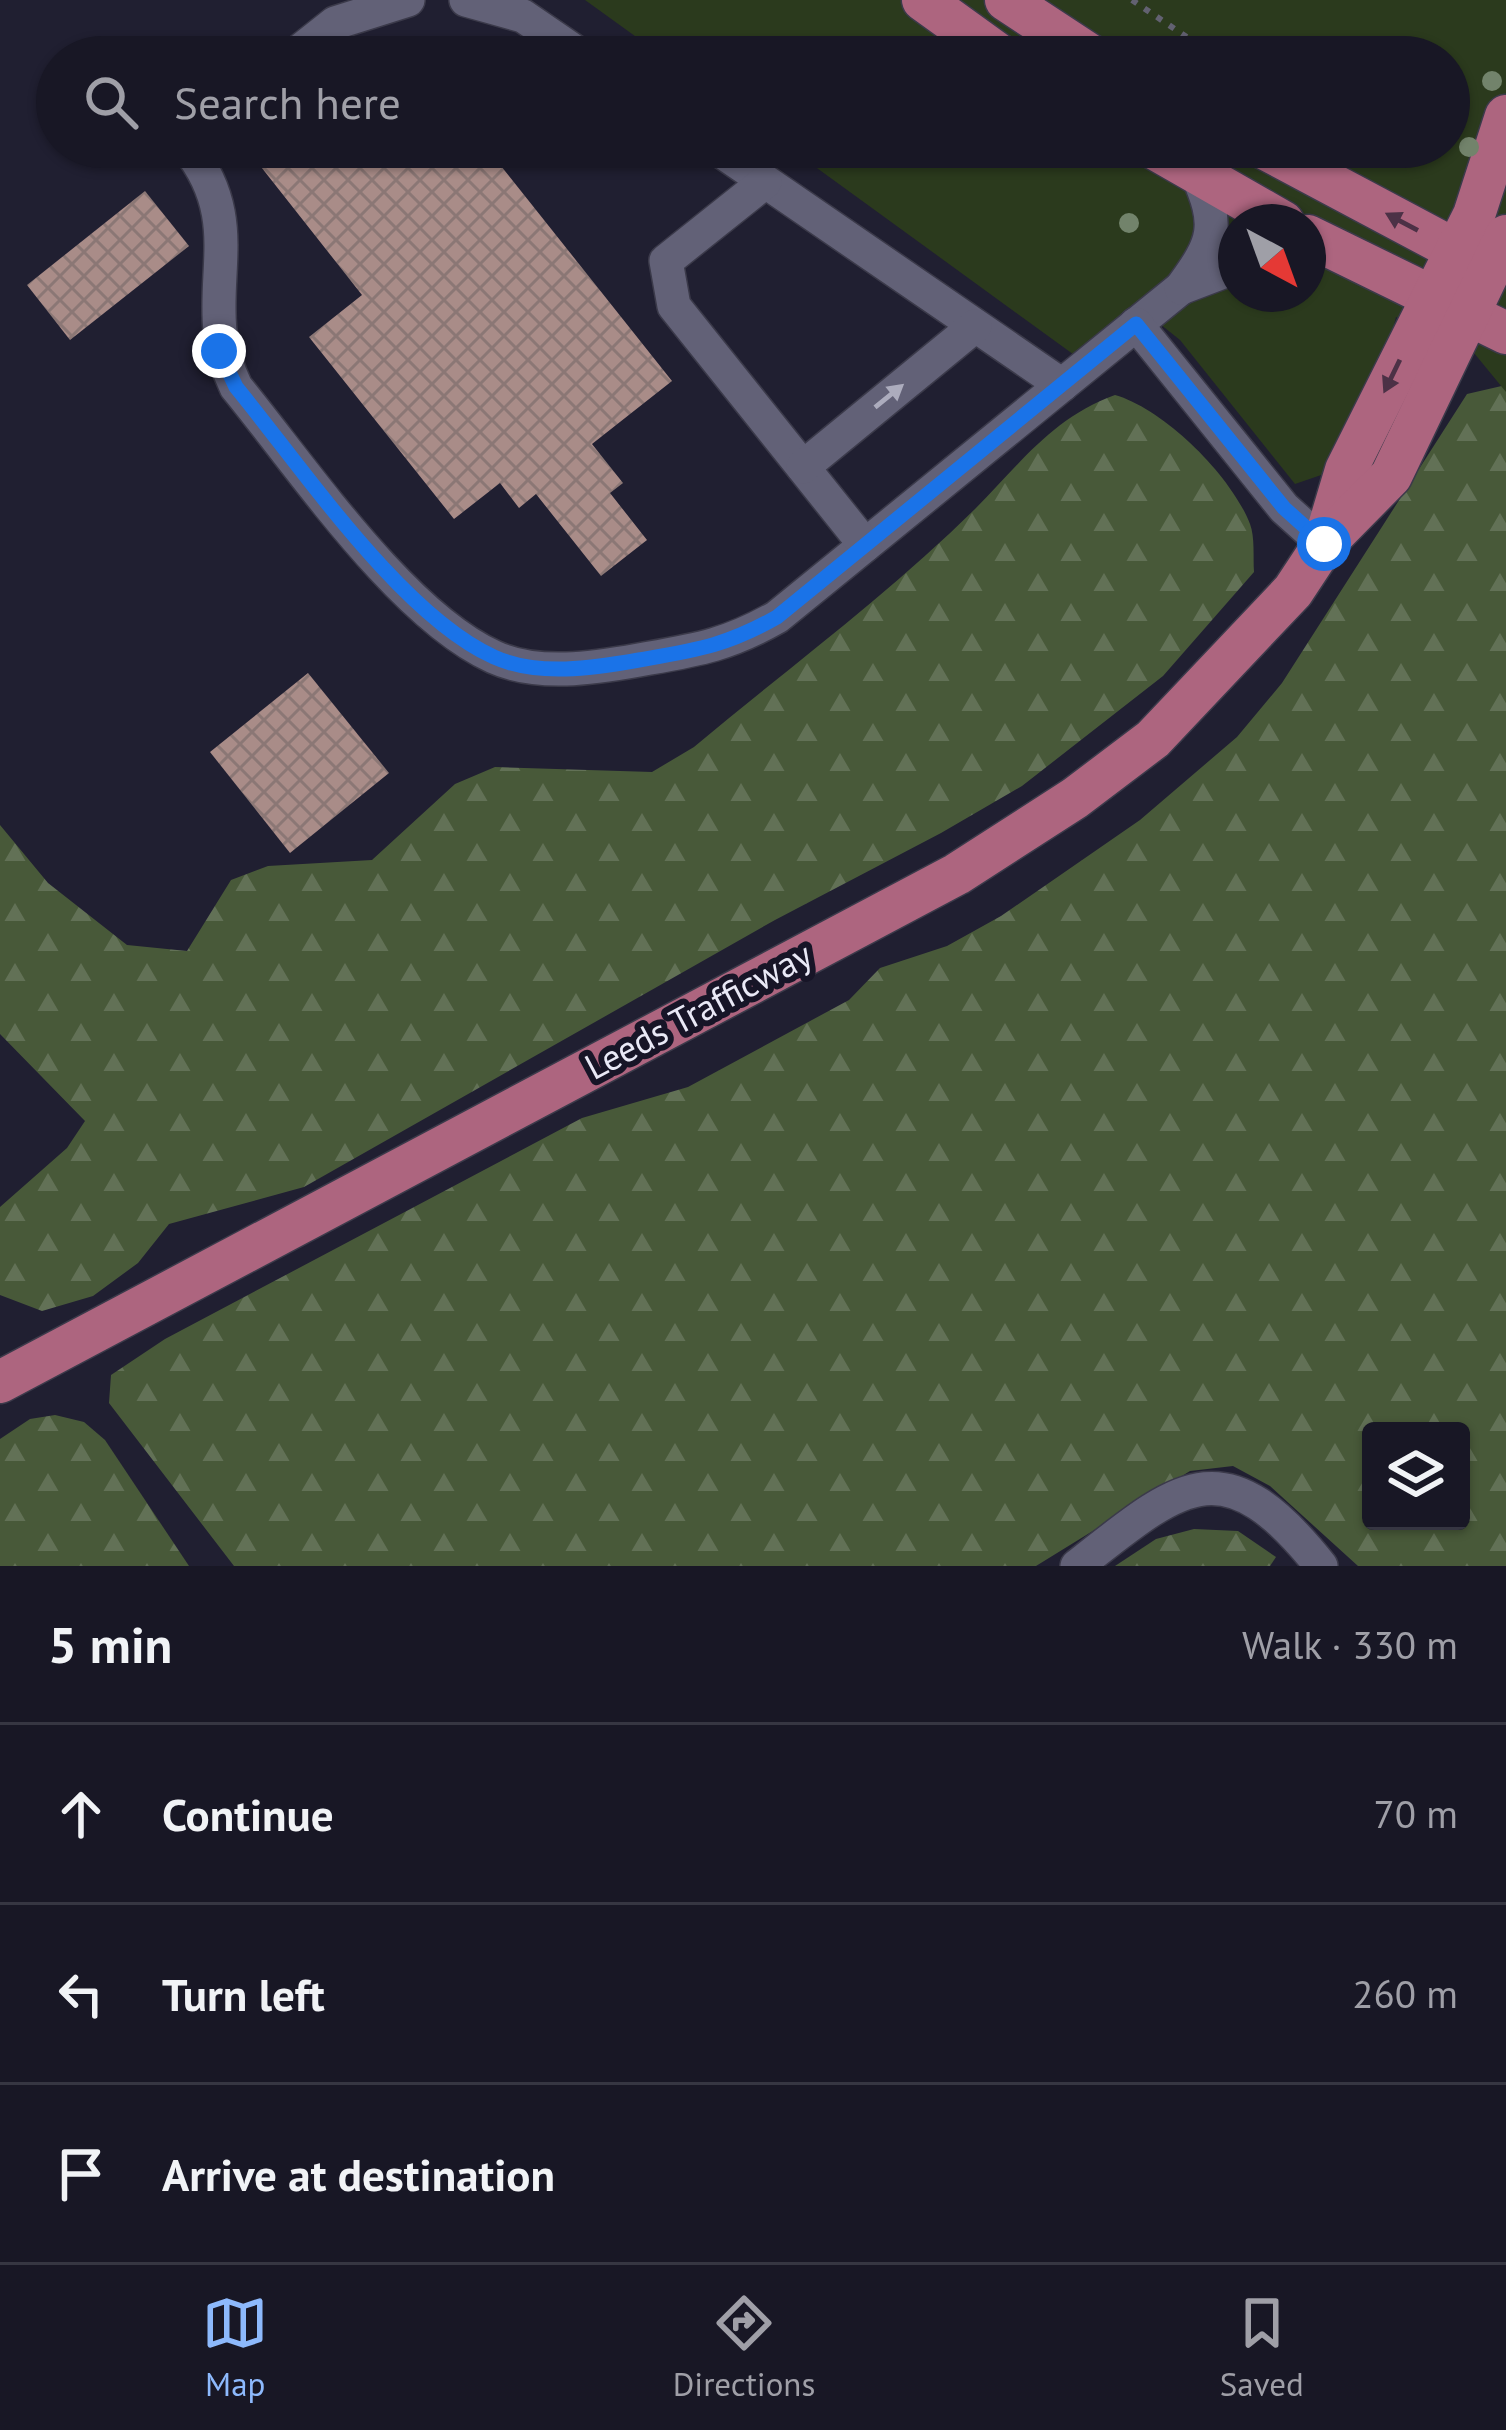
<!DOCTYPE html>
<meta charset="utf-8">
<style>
:root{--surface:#181725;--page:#252432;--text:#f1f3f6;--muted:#9f9fa7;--line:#363642;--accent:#8db9fc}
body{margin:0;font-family:"PT Sans",sans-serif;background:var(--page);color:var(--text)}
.controls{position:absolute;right:36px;bottom:36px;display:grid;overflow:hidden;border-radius:12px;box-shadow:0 3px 9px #0004}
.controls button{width:108px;height:108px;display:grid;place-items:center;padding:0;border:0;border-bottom:3px solid var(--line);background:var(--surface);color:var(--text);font:60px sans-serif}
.compass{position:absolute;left:1218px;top:204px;width:108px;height:108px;border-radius:50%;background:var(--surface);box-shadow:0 3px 9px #0004;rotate:139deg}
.stop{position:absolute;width:36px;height:36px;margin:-27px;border:9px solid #1a73e8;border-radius:50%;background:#fff}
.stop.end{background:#1a73e8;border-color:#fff;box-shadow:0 3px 12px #0008}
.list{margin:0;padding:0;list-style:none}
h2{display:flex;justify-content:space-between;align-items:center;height:156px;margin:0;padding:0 48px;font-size:51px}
h2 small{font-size:39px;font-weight:400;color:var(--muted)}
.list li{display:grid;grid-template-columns:78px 1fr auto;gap:36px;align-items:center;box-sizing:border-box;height:180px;padding:0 48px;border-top:3px solid var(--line)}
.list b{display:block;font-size:45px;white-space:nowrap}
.list em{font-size:39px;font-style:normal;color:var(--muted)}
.icon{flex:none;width:66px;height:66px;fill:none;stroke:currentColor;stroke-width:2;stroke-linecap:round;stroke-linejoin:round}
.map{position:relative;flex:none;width:1506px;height:1566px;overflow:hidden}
.search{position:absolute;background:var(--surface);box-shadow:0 3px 9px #0004;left:36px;right:36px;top:36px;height:132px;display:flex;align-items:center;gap:30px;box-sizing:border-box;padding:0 42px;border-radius:66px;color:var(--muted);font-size:45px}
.sheet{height:696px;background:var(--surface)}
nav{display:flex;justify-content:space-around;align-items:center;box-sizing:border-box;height:168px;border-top:3px solid var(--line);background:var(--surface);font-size:33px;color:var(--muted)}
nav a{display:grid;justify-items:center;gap:6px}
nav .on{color:var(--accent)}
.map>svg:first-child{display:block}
</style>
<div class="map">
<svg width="1506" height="1566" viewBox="0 0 1506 1566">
<defs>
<pattern id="forest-firs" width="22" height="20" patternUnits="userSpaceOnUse" patternTransform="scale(3)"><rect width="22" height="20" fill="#485939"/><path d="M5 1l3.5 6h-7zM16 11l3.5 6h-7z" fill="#627156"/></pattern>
<pattern id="building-cross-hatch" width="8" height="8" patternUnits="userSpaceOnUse" patternTransform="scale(3)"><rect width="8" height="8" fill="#a98c88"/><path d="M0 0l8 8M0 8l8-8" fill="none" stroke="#8b7775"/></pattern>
</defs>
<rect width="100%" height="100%" fill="#201f31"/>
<g fill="url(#forest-firs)" fill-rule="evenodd">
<path d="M 1506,385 L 1506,1566 L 1358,1566 L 1270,1486 L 1233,1466 L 1190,1471 L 1036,1566 L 234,1566 L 109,1403 L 111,1375 L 165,1339 L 582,1118 L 688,1087 L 849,1000 L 880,968 L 947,946 L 1001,916 L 1140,820 L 1237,737 L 1282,683 L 1467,394 ZM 1371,1431 L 1461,1431 L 1461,1521 L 1371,1521 Z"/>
<path d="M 1115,395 C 1164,409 1231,475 1250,524 C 1255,537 1253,557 1254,572 L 1163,676 L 1022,786 L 941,833 L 775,920 L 304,1187 L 169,1224 L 138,1263 L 93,1296 L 42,1311 L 0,1295 L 0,1207 L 67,1148 L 85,1121 L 0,1034 L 0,825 L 48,883 L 127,945 L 187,951 L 231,880 L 268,866 L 372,860 L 455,784 L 495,767 L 652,772 L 694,747 C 787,669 888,595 975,509 C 1020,464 1052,418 1115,395 Z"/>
<path d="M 55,1415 L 84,1422 L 105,1440 L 189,1566 L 0,1566 L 0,1439 L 30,1419 Z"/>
<path d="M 1194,1529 L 1238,1531 L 1276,1557 L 1270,1566 L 1115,1566 L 1156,1539 Z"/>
</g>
<path fill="#2b3a1d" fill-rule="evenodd" d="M 585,0 L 1506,0 L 1506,392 L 1474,353 L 1396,317 L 1389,345 L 1327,473 L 1295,484 L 1180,340 L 1140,308 L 1077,357 L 788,147 L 1449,147 L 1449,57 L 664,57 ZM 1236,222 L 1308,222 L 1308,294 L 1236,294 Z"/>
<g fill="url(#building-cross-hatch)">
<path d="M 267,147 L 486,147 L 672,381 L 592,444 L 623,483 L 610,493 L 647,540 L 601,576 L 536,494 L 519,508 L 500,483 L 454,519 L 309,337 L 362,295 L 254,158 Z"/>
<path d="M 145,191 L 189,246 L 70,340 L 27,285 Z"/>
<path d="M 308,673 L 389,773 L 290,853 L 210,752 Z"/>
</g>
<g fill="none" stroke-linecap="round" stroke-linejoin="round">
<defs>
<g id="minor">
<path d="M 466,0 L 523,16 L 583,57"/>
<path d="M 292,57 L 335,23 L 408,0"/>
<path d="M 187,147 C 255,232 192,296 236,387 C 301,466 401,615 494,657 C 538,677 594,668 639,660 C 696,650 726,646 777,617 L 1181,288"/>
<path d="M 715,147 L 1062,385"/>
<path d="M 1196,172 C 1220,225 1216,241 1181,288 L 1236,267"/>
<path d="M 765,182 L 666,261 L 674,306 L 865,545"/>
<path d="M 1136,324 L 1284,508 L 1324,544"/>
<path d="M 803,467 L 975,326"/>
<path d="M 1077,1566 C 1182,1483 1224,1444 1321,1566"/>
</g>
<g id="major">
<path d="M 923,0 L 1002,57"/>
<path d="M 1006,0 L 1093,57"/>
<path d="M 1152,147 L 1283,222"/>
<path d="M 1262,147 L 1478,262"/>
<path d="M 1308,236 L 1506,333"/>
<path d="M 1326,537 L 1346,470 L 1474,215 L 1506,116"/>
<path d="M 0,1382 L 957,874 L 1075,798 L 1153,739 L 1293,591 L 1324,544 L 1391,476 L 1506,236"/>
</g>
</defs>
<use href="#minor" stroke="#3b3a4a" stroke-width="36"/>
<use href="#major" stroke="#3b3a4a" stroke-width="45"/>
<g stroke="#626171" stroke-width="6" stroke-dasharray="6 9" stroke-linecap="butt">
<path d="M 1132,0 L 1216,57"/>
<path d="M 1349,147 L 1371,162"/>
</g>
<use href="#minor" stroke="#626177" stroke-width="33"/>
<use href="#major" stroke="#ad657f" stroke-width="42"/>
</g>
<g fill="#72836b">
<circle cx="1492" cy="81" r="10"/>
<circle cx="1469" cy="147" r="10"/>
<circle cx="1129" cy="223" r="10"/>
</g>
<defs><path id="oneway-solid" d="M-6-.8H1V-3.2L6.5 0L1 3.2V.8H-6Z" transform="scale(3)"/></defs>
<g fill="#4c3146">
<use href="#oneway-solid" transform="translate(1402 222) rotate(-152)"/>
<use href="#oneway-solid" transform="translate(1392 376) rotate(116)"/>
</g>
<use fill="#acacbd" href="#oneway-solid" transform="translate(889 396) rotate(-39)"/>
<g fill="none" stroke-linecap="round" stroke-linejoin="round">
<path stroke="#1a73e8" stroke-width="15" d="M 219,351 L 236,387 C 301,466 401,615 494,657 C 538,677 594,668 639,660 C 696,650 726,646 777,617 L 1136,324 L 1284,508 L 1324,544"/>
</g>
<g text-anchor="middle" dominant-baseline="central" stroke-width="12" stroke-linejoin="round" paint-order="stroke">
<g font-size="36" fill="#e9e9f6" stroke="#171527">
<text transform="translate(698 1010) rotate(-28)">Leeds Trafficway</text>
</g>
</g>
</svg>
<div class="controls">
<button><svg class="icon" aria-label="layers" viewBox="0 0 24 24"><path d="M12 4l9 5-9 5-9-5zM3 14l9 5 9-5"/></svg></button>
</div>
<svg class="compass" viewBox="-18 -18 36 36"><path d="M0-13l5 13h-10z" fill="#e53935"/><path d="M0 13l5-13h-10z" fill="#9f9fa7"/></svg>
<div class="stop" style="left:1324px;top:544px"></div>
<div class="stop end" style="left:219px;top:351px"></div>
<div class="search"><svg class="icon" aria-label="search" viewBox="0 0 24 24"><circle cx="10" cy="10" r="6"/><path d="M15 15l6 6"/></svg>Search here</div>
</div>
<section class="sheet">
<h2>5 min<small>Walk · 330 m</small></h2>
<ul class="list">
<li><svg class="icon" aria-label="ahead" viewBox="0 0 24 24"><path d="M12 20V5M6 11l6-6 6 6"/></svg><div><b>Continue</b></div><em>70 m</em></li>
<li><svg class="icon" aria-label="left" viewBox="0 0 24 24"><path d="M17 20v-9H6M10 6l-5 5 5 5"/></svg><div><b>Turn left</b></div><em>260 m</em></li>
<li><svg class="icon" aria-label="arrive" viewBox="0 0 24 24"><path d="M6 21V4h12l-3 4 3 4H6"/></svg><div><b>Arrive at destination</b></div></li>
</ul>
</section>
<nav>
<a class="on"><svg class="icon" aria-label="map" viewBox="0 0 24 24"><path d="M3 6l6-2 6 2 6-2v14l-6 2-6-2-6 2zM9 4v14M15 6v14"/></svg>Map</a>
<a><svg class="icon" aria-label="directions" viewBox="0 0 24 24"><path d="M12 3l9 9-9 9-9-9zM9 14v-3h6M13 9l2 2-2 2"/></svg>Directions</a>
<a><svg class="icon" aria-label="saved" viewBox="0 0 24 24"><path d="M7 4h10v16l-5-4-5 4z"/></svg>Saved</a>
</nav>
